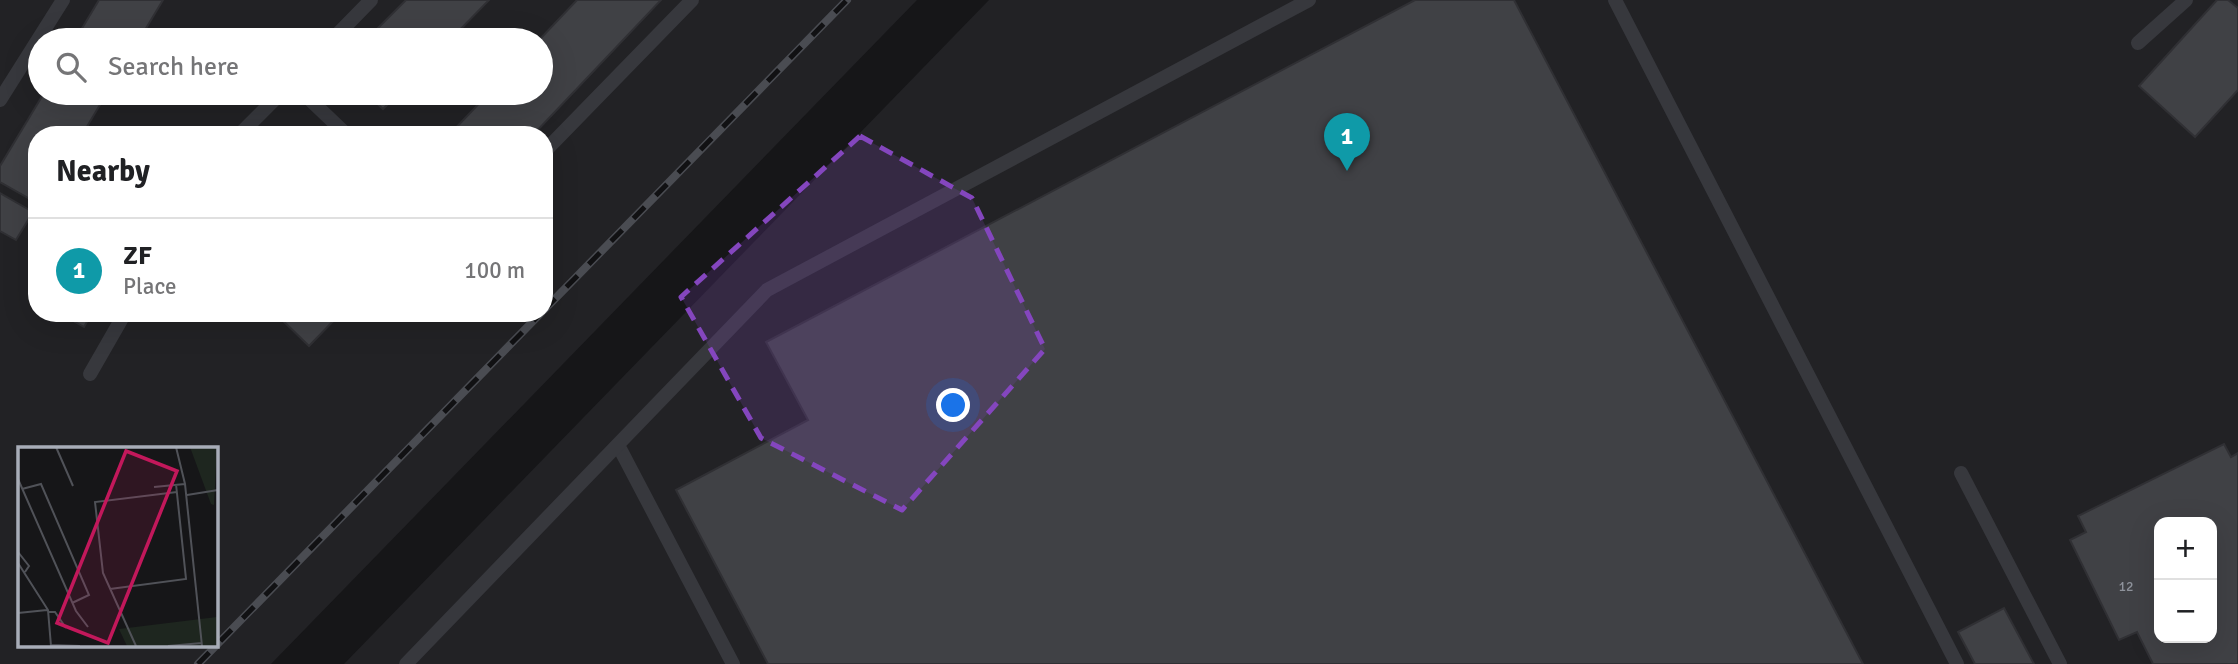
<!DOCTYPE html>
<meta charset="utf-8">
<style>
:root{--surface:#fff;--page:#f2f2f2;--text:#202124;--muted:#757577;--line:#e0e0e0;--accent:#1a73e8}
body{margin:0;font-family:Signika,sans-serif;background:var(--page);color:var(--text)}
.controls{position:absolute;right:21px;bottom:21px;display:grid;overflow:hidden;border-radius:14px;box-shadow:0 7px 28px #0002}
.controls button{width:63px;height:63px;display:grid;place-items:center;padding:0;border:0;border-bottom:2px solid var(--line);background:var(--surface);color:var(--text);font:35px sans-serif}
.you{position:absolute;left:954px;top:406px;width:24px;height:24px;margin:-18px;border:5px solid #fff;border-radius:50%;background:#1a73e8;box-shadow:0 0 0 10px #1a73e833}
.badge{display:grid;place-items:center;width:46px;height:46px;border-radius:50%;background:var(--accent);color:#fff;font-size:23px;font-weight:700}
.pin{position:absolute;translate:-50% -58px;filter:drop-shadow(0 2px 4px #0008)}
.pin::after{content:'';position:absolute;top:37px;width:24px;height:21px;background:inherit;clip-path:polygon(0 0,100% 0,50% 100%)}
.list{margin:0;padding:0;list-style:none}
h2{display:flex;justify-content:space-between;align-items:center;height:91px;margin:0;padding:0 28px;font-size:30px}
h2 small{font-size:23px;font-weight:400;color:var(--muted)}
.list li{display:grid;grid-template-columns:46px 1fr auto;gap:21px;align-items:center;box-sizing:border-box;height:105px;padding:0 28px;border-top:2px solid var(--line)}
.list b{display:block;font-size:26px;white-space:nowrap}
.list p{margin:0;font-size:23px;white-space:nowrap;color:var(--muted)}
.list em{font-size:23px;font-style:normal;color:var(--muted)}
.icon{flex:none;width:38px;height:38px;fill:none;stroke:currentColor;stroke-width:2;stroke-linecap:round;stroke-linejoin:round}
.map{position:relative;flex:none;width:2238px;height:664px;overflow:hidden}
.search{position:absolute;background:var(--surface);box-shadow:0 7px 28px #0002;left:28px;top:28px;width:525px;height:77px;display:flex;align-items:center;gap:18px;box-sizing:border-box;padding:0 24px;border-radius:38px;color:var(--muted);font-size:26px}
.panel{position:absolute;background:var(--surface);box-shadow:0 7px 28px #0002;left:28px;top:126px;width:525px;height:196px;border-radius:28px}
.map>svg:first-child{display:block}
</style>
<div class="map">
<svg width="2238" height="664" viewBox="0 0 2238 664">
<rect width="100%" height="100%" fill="#161618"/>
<g fill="#222225" fill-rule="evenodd">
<path d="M 0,0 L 917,0 L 271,664 L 0,664 ZM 40,40 L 541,40 L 541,93 L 40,93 ZM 37,135 L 544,135 L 544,313 L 37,313 ZM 19,449 L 215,449 L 215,645 L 19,645 Z"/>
<path d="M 989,0 L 2238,0 L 2238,664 L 344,664 ZM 2159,522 L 2212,522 L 2212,638 L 2159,638 Z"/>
</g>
<g fill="#404145" stroke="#303034" stroke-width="2" fill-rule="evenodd">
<path d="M 99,0 L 163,0 L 139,40 L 75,40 Z"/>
<path d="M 406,0 L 489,0 L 450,40 L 366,40 Z"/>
<path d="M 577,0 L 661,0 L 533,135 L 449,135 L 489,93 L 541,93 L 541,40 L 539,40 Z"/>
<path d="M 1415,0 L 1514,0 L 1863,664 L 768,664 L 676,490 L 808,420 L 766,342 Z"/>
<path d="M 2217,0 L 2228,0 L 2238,8 L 2238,90 L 2195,137 L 2139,86 Z"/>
<path d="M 44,93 L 107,93 L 82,135 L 37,135 L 37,203 L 0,182 L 0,166 Z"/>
<path d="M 366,93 L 399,93 L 383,109 Z"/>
<path d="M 0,193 L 33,212 L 16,240 L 0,231 Z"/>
<path d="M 59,313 L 92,313 L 84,327 Z"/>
<path d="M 275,313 L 341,313 L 309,346 Z"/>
<path d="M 2224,444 L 2231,457 L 2238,453 L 2238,664 L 2153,664 L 2137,632 L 2119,640 L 2070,540 L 2086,532 L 2078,516 ZM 2159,522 L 2212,522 L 2212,638 L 2159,638 Z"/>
<path d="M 2004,608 L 2034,664 L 1975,664 L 1958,632 Z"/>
</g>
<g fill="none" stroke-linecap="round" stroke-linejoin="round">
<g stroke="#37383d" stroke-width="14">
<path d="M 1615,0 L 1957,664"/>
<path d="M 332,40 L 371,0"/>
<path d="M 2138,43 L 2186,0"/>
<path d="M 303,93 L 347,135"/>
<path d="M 0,100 L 63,0"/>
<path d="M 239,135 L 281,93"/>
<path d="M 544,152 L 692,0"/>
<path d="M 90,374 L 125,313"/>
<path d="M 618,445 L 733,664"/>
<path d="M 1961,473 L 2060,664"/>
<path d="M 406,664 L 767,290 L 1309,0"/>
</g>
<defs>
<g id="rail">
<path d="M 544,310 L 847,0"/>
<path d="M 198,664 L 541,313"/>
</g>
</defs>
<use href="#rail" stroke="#4a4c52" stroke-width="8"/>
<use href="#rail" stroke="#111113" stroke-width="5" stroke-dasharray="16" stroke-linecap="butt"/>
</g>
<path fill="#8446be" fill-opacity="0.2" stroke="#8446be" stroke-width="5" stroke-dasharray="14 9" stroke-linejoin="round" d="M 860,136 L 972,198 L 1045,349 L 902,510 L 761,438 L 681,297 Z"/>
<g text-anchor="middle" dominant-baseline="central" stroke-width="6" stroke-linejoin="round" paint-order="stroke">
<g font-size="14" fill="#8e929b">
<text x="2126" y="586">12</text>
</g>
</g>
<g transform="translate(18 447)">
<rect width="200" height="200" fill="#161618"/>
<path d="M 172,0 L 199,0 L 196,58 L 193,57 ZM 199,170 L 199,199 L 109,199 L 101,182 Z" fill="#1e261f"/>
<path fill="none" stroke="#505258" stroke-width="2" d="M 38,0 L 55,39M 158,0 L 167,37 L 184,199M 0,32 L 58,164 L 70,180M 136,40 L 167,37M 4,42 L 23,37 L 71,148 L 54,156M 169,48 L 200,43M 0,105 L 11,119 L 7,125M 0,116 L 30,163 L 33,199M 92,142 L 168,132 L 158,37M 31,165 L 37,165 L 48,181M 0,166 L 29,163M 33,198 L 62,199M 118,199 L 85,126 L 77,55 L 159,45M 150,199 L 184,196"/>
<path fill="#c2185b" fill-opacity="0.15" stroke="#c2185b" stroke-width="3.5" d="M 108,4 L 159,24 L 90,196 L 39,176 Z"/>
<rect width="200" height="200" fill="none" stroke="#a8adb8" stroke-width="3.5"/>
</g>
</svg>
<div class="controls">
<button>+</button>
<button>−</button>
</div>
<div class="you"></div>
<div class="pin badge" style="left:1347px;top:171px;background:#0f9aa8">1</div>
<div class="search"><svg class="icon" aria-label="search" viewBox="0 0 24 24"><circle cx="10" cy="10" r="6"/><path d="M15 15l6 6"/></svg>Search here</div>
<section class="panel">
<h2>Nearby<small></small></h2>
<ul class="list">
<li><span class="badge" style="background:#0f9aa8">1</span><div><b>ZF</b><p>Place</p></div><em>100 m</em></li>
</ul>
</section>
</div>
